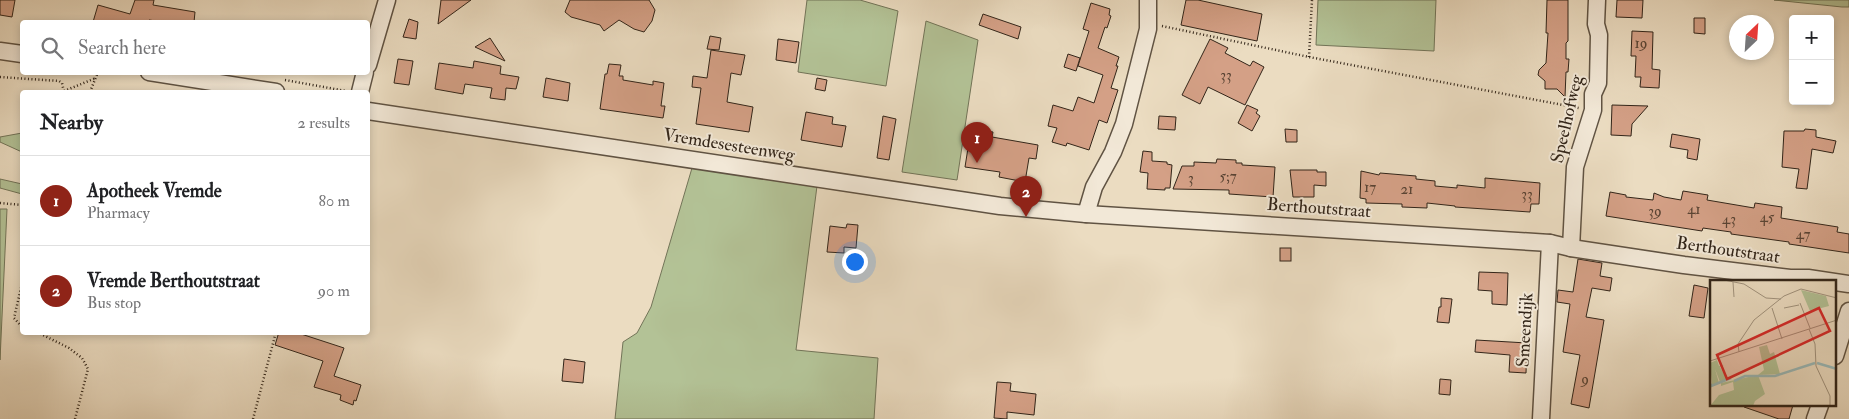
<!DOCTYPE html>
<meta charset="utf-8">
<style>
:root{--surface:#fff;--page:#f2f2f2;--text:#202124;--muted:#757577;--line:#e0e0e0;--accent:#8f2418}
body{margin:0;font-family:"IM FELL Double Pica",serif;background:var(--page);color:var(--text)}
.controls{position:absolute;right:15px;top:15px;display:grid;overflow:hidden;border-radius:5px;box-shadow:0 2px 8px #0003}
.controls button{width:45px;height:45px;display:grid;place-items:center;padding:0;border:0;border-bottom:1px solid var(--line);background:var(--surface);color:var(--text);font:25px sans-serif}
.compass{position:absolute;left:1729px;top:15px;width:45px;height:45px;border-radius:50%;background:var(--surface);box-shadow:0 2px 8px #0003;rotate:25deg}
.you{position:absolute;left:854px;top:261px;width:18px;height:18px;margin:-12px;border:4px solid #fff;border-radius:50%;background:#1a73e8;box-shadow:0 0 0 8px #1a73e833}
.badge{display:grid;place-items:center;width:32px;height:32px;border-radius:50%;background:var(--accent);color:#fff;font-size:16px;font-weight:700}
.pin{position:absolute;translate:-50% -41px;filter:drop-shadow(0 1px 2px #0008)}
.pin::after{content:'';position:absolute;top:26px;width:18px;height:15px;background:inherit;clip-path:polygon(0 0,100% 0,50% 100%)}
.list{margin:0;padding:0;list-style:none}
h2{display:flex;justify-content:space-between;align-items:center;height:65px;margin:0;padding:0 20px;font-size:21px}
h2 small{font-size:16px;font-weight:400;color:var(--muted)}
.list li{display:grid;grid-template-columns:32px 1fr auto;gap:15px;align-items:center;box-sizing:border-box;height:90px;padding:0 20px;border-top:1px solid var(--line)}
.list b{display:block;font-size:19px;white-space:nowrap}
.list p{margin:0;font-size:16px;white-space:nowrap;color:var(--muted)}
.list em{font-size:16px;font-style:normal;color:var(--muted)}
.icon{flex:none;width:28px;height:28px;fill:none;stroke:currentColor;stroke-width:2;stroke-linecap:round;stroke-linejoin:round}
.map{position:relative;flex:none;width:1849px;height:419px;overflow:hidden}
.search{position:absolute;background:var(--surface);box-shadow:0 2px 8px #0003;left:20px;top:20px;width:350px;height:55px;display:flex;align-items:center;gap:12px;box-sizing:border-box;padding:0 18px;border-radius:5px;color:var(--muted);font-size:19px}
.panel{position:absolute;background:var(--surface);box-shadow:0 2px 8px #0003;left:20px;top:90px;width:350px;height:245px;border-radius:5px}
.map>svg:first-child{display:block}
</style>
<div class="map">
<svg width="1849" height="419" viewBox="0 0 1849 419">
<rect width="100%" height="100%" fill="#ebdcc1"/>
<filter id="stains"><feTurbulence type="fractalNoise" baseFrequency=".004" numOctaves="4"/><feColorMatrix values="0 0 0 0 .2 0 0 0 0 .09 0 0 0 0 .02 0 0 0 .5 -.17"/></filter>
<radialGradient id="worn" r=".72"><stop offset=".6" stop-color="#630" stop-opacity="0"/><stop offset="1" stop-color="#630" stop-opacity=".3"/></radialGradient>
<g fill="#b3c296" stroke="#727458">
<path d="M 807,0 L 860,0 L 898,11 L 886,86 L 798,72 Z"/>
<path d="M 1318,0 L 1436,0 L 1434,51 L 1316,45 Z"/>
<path d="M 1774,0 L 1849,0 L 1849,7 L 1842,7 Z"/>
<path d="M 926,21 L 978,40 L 957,180 L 902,172 Z"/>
<path d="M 22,133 L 22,152 L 0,142 L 0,137 Z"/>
<path d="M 692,168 L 817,186 L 796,350 L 878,358 L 874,419 L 615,419 L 623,342 L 637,333 L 651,307 Z"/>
<path d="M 0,179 L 22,184 L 22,194 L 0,188 Z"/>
<path d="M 0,209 L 7,209 L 0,360 Z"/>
</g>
<g fill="#d4a086" stroke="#322519">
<path d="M 0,0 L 15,0 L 12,17 L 0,15 Z"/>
<path d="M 135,0 L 154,0 L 153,5 L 195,12 L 194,22 L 163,22 L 149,20 L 148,22 L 93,22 L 98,5 L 130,14 Z"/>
<path d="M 441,0 L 471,0 L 438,24 Z"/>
<path d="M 570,0 L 649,0 L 655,10 L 652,21 L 644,32 L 634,29 L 619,20 L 604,31 L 600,25 L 571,17 L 565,12 Z"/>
<path d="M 1186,0 L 1198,0 L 1262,14 L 1257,41 L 1181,25 Z"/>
<path d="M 1547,0 L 1568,0 L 1568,41 L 1566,43 L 1566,59 L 1569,59 L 1568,72 L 1566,72 L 1565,97 L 1557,89 L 1545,89 L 1545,81 L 1538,75 L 1539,70 L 1546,63 L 1548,33 L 1546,33 Z"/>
<path d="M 1617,0 L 1643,0 L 1642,18 L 1616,17 Z"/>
<path d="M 1091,3 L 1110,9 L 1109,15 L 1111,16 L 1107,28 L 1105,27 L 1098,48 L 1119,57 L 1116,66 L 1118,66 L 1111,88 L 1118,90 L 1107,123 L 1099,120 L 1089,150 L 1067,143 L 1066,146 L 1052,142 L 1057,128 L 1048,126 L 1053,105 L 1073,111 L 1078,97 L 1094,103 L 1103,75 L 1078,66 L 1089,31 L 1083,29 Z"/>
<path d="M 983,14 L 1021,27 L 1018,39 L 979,25 Z"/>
<path d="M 1694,18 L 1705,18 L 1705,34 L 1694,33 Z"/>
<path d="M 409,19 L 418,22 L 416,39 L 403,37 Z"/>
<path d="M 1632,31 L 1653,32 L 1652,69 L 1660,70 L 1659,88 L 1640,87 L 1641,77 L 1635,77 L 1636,56 L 1631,56 Z"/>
<path d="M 710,36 L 721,38 L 719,50 L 707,49 Z"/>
<path d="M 490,38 L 505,61 L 475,47 Z"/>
<path d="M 778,39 L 799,42 L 796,63 L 776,60 Z"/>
<path d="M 1210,39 L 1228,48 L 1225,53 L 1250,66 L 1253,61 L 1264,67 L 1245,105 L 1208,87 L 1200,104 L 1182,95 Z"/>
<path d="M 711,50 L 745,55 L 741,75 L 731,73 L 727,102 L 753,107 L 749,132 L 696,124 L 701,88 L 692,87 L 693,76 L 707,78 Z"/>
<path d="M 1068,54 L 1080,58 L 1076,71 L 1064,67 Z"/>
<path d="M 398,59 L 413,61 L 409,85 L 394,83 Z"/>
<path d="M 474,61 L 501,66 L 500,74 L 519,77 L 516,89 L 506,88 L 505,100 L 490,98 L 492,88 L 465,84 L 463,94 L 435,89 L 439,63 L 473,68 Z"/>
<path d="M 609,64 L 621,65 L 619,76 L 623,76 L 623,80 L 653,85 L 653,81 L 664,83 L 661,106 L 665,106 L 663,118 L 600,109 L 605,74 L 607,74 Z"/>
<path d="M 546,78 L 570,83 L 568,101 L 543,97 Z"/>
<path d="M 817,78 L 827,80 L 825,91 L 815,89 Z"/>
<path d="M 1247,105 L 1258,110 L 1256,113 L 1260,116 L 1252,131 L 1238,123 Z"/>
<path d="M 1612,105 L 1648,106 L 1632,124 L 1631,136 L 1611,135 Z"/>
<path d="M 806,112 L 833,117 L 832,124 L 846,126 L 842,147 L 801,140 Z"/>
<path d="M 883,116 L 896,119 L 889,160 L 877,158 Z"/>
<path d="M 1159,116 L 1176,117 L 1175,130 L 1158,129 Z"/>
<path d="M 971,129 L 993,132 L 992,137 L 1038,145 L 1036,159 L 1029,158 L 1025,182 L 999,177 L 1000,172 L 965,167 Z"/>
<path d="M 1285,129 L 1297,130 L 1297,142 L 1286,142 Z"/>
<path d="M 1805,129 L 1816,130 L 1816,137 L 1836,141 L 1833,153 L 1812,149 L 1807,189 L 1796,188 L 1799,169 L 1782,167 L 1784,131 L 1804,131 Z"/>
<path d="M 1672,134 L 1700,139 L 1697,160 L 1687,158 L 1688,150 L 1670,147 Z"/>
<path d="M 1143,151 L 1152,152 L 1152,161 L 1167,162 L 1167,164 L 1172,165 L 1170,188 L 1165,188 L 1165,190 L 1147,189 L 1148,173 L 1140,172 Z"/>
<path d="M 1217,159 L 1236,160 L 1236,163 L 1242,163 L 1242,165 L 1275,167 L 1273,197 L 1229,194 L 1229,190 L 1173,189 L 1182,166 L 1194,166 L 1194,162 L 1216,163 Z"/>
<path d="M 1290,170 L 1317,170 L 1317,172 L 1326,172 L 1326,186 L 1314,185 L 1314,197 L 1293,197 Z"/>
<path d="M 1361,171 L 1379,175 L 1380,173 L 1416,176 L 1416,179 L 1435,181 L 1435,186 L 1457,188 L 1457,185 L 1485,188 L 1485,178 L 1540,183 L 1539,204 L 1531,204 L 1530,212 L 1455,207 L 1455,206 L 1427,203 L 1427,208 L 1402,207 L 1402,204 L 1366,203 L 1366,199 L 1360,198 Z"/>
<path d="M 1683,191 L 1708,195 L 1707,200 L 1754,208 L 1755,203 L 1782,207 L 1781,218 L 1838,227 L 1837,232 L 1849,234 L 1849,253 L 1789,244 L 1789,242 L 1731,234 L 1731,232 L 1703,228 L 1702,231 L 1606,216 L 1610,192 L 1626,195 L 1626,197 L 1653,200 L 1654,193 L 1664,197 L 1681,200 Z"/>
<path d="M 847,224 L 858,225 L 856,248 L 844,247 L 844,253 L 827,252 L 830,226 L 846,228 Z"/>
<rect x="1280" y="248" width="11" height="13"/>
<path d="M 1578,259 L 1602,263 L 1600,276 L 1612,278 L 1610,291 L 1592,288 L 1586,317 L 1604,320 L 1589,408 L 1571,404 L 1580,355 L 1563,352 L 1570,304 L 1557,302 L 1558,290 L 1573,292 Z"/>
<path d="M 1479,272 L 1508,273 L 1507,305 L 1492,304 L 1492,291 L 1478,290 Z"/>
<path d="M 1694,285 L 1708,288 L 1704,318 L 1689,316 Z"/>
<path d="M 1441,298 L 1452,299 L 1449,323 L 1437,322 L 1439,307 L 1441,307 Z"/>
<path d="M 279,332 L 295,332 L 344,348 L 334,376 L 361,385 L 356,401 L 354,400 L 353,405 L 340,400 L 341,395 L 314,387 L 323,361 L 275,345 Z"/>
<path d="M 1476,340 L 1527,343 L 1526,373 L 1509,372 L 1510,355 L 1475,352 Z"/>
<path d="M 564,359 L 585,362 L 583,383 L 562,381 Z"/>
<path d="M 1440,379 L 1451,380 L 1450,395 L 1439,394 Z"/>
<path d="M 997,382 L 1011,383 L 1010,391 L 1036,394 L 1034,415 L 1007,412 L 1007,419 L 994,418 Z"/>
<path d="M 1744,405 L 1793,405 L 1789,419 L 1779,419 L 1744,407 Z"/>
</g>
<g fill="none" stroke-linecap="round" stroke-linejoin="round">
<defs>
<g id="minor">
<path d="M 0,51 L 22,54"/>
<path d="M 368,65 L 387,0"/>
<path d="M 149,72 L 276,92"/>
<path d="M 360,92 L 365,72"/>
<path d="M 368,111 L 1000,206 L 1086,214 L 1550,243 L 1571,248 L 1684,265 L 1790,278 L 1808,278 L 1849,284"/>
<path d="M 1086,214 L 1094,187 L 1113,152 L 1124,124 L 1148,29 L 1148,0"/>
<path d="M 1571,248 L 1575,167 L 1593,110 L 1593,94 L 1598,83 L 1599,35 L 1596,24 L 1597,0"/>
<path d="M 1835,356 L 1849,311"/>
<path d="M 1541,419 L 1550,243"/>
<path d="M 1815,419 L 1820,405"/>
</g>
</defs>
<use href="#minor" stroke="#605343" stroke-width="19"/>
<g stroke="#322519" stroke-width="2.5" stroke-dasharray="1 2.5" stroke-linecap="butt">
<path d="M 1162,26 L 1309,57 L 1579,108"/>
<path d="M 1309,57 L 1312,0"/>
<path d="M 0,77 L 59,81 L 62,83 L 64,92"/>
<path d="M 285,80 L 346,91"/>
<path d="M 64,91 L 96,78"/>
<path d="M 90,92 L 98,72"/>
<path d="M 0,203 L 22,205"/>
<path d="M 22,284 L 14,318 L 22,327"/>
<path d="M 37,332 L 69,348 L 82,358 L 88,369 L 75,419"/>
<path d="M 253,419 L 276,332"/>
</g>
<use href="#minor" stroke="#f2e8d7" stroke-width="16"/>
</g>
<g text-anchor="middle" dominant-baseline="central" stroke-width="4" stroke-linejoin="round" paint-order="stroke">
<g font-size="15" fill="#5a4434">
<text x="1641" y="43">19</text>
<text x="1226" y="75">33</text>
<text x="1228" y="176">5;7</text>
<text x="1191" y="178">3</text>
<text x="1370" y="187">17</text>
<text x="1407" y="189">21</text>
<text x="1527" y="194">33</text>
<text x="1694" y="209">41</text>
<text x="1655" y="211">39</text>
<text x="1767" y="217">45</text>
<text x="1729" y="219">43</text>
<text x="1803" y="234">47</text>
<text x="1585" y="379">9</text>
</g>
<g font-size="18" fill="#322519" stroke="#f2e8d7">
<text transform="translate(1567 119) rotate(-77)">Speelhofweg</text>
<text transform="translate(729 145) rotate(9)">Vremdesesteenweg</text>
<text transform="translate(1319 208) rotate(4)">Berthoutstraat</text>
<text transform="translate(1728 250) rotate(8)">Berthoutstraat</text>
<text transform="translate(1525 330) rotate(-87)">Smeendijk</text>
</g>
</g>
<g transform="translate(1710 280)">
<rect width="126" height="126" fill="#ebdcc1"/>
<path d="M 91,10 L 116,16 L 119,26 L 100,31 ZM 57,65 L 60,74 L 64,72 L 70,94 L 48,95 L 55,114 L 45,121 L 43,126 L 0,126 L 9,115 L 24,110 L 23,102 L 11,106 L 11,103 L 48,95 L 54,90 L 49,67 ZM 7,80 L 9,86 L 14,85 L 10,87 L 17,99 L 10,102 L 5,89 L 9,103 L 2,106 L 0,83 Z" fill="#b3c296"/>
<path fill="none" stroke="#9ababa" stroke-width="2.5" d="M 107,83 L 127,89M 24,101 L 35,96 L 65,96 L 105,83M 0,103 L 1,106 L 21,98"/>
<path fill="none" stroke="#a1937e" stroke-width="1" d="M 14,0 L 34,4 L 56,18 L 71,19M 23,2 L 24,17M 91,9 L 127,18M 90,23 L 100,48M 62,28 L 72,59M 74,28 L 89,25M 99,49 L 105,64 L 106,86 L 120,116 L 120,126M 29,72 L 28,64 L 44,40 L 74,16 L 91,9M 0,81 L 127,40"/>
<path fill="#d62828" fill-opacity="0.15" stroke="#d62828" stroke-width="2.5" d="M 109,28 L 120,51 L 17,99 L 7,75 Z"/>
<rect width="126" height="126" fill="none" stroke="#322519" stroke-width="2.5"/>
</g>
<rect width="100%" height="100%" filter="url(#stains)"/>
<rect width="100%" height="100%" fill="url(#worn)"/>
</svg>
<div class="controls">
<button>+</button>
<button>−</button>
</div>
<svg class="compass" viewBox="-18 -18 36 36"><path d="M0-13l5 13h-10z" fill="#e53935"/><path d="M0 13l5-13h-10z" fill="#757577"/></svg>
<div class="you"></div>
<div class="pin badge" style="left:977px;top:163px">1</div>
<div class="pin badge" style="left:1026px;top:217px">2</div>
<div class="search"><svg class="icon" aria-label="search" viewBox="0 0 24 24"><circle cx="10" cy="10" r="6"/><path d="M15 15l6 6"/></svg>Search here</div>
<section class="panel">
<h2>Nearby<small>2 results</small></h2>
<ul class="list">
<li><span class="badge">1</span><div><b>Apotheek Vremde</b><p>Pharmacy</p></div><em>80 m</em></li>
<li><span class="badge">2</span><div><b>Vremde Berthoutstraat</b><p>Bus stop</p></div><em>90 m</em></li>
</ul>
</section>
</div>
